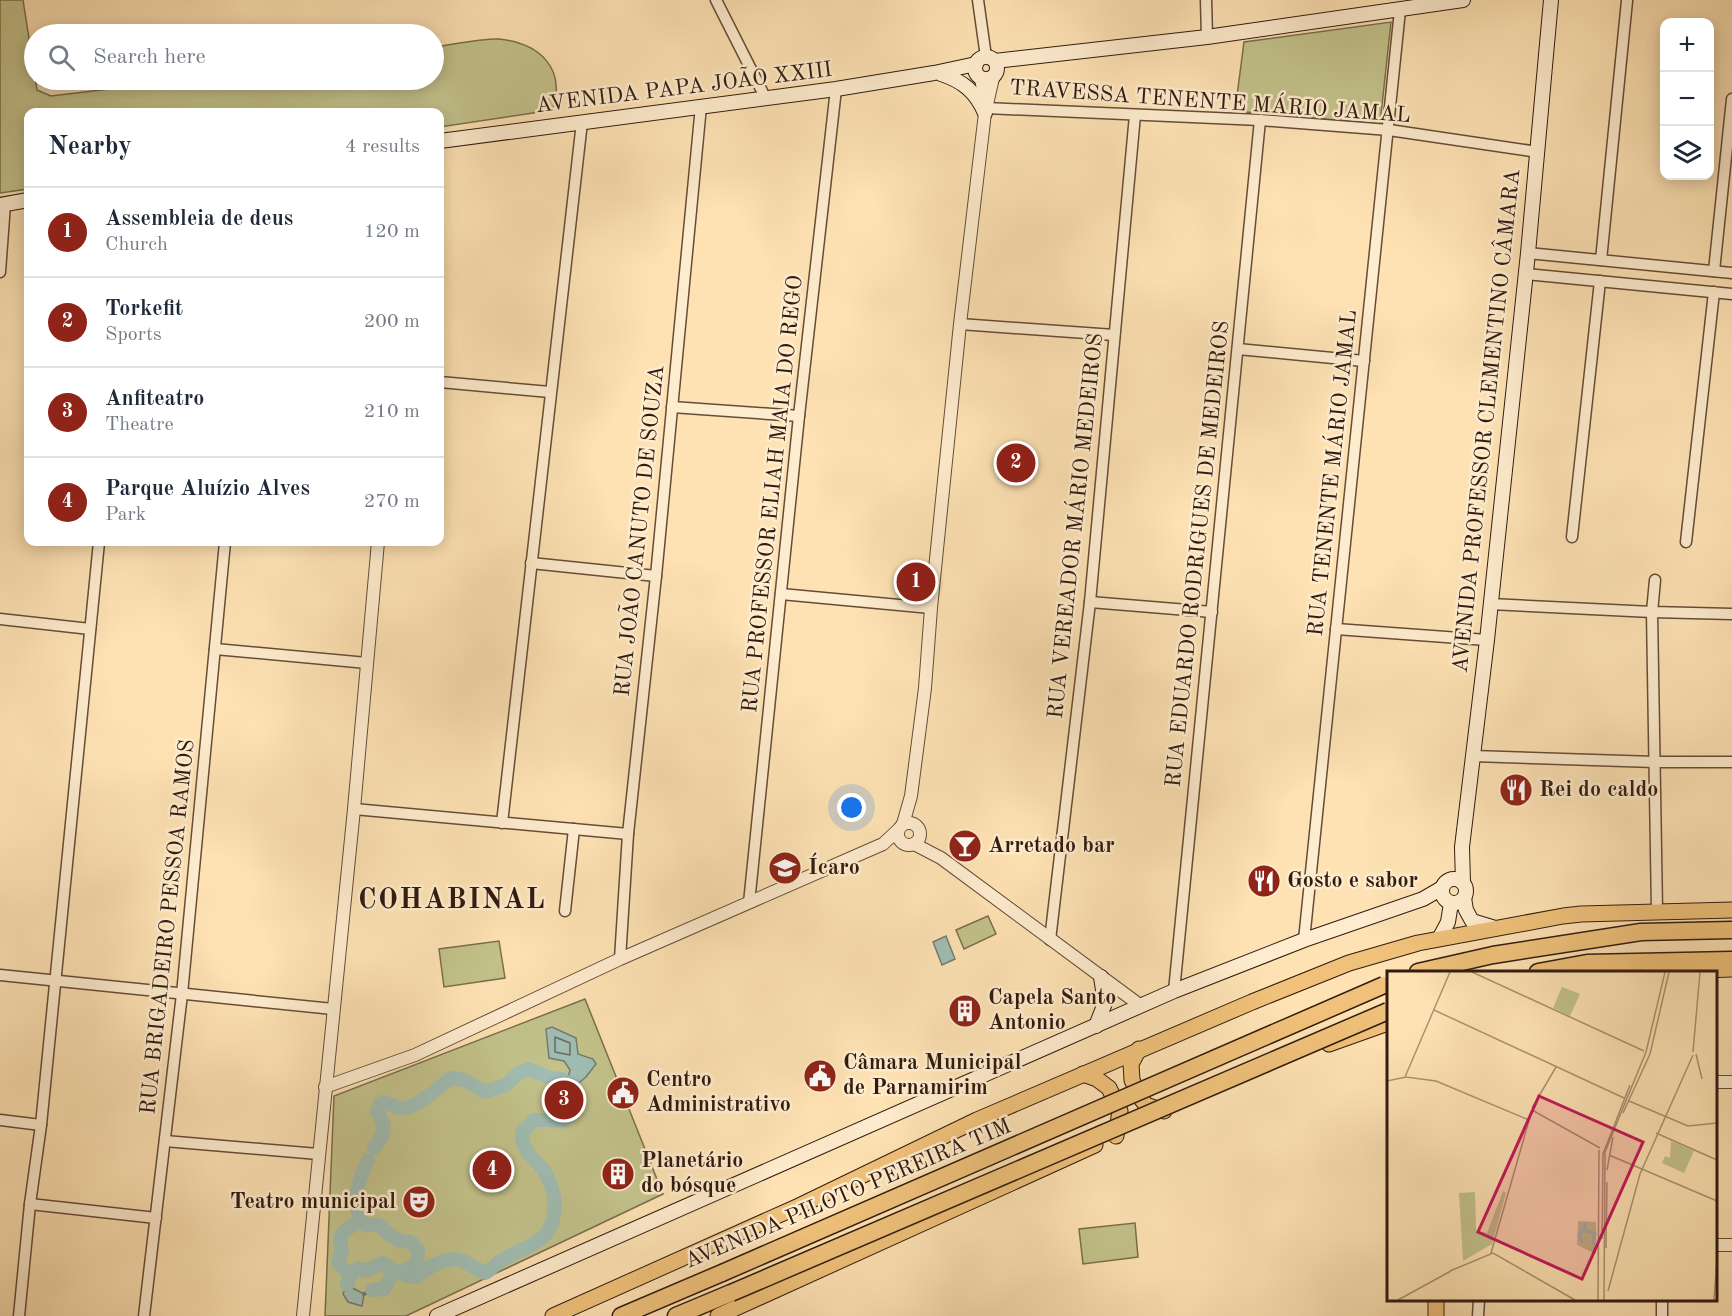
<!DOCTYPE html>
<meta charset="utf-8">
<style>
:root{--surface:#fff;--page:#f2f2f3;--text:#1f2937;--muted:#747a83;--line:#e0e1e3;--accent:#8f2418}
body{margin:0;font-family:"Old Standard TT",serif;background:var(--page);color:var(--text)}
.controls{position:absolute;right:18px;top:18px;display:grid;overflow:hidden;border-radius:12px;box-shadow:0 3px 15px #0003}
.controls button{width:54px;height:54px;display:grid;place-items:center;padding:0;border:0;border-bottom:2px solid var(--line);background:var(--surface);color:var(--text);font:30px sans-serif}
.you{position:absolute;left:852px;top:808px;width:21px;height:21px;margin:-15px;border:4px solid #fff;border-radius:50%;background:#1a73e8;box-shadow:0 0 0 9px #1a73e833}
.badge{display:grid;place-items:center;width:39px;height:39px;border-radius:50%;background:var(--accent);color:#fff;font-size:20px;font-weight:700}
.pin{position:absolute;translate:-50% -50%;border:3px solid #fff;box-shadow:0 2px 6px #0006}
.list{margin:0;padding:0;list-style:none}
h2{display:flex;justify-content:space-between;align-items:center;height:78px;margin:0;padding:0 24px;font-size:26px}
h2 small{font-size:20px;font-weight:400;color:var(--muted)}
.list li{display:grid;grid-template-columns:39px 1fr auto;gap:18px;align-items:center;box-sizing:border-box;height:90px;padding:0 24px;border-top:2px solid var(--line)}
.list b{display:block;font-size:22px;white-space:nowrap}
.list p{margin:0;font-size:20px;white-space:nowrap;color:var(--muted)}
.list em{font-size:20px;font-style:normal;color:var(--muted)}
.icon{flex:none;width:33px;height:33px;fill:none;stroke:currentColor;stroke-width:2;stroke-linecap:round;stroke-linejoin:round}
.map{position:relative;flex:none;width:1732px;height:1316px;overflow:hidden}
.search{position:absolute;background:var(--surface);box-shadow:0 3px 15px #0003;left:24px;top:24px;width:420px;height:66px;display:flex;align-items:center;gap:15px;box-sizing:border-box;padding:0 21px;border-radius:33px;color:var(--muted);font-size:22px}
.panel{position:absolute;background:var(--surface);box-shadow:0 3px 15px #0003;left:24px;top:108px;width:420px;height:438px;border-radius:12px}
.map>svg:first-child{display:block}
</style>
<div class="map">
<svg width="1732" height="1316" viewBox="0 0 1732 1316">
<rect width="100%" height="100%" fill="#fee2b4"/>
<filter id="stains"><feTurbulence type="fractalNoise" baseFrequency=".00333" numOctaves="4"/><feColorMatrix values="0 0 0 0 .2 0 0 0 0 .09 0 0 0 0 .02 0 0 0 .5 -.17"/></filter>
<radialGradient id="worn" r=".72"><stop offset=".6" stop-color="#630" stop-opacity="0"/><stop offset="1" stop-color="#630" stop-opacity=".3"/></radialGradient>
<g fill="#c3c28b" stroke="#7a6e4d" stroke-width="1.5">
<path d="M 0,0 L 23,0 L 37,90 L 51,96 L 184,80 L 434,80 L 434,47 C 450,45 484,38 499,39 C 538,43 566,67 553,108 L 546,111 L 440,127 L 440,112 L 28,112 L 28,189 L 0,193 Z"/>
<path d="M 1391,22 L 1380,124 L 1235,111 L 1244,42 Z"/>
<path d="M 988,916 L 996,934 L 964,949 L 956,930 Z"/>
<path d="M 499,941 L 505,978 L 444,987 L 439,949 Z"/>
<path d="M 585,999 L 663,1194 L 406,1316 L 325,1316 L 334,1096 Z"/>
<path d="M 1135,1223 L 1138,1257 L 1083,1264 L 1079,1229 Z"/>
</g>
<g fill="#a0bdb3" stroke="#747c71" stroke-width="1.5">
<path d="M 946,936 L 955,959 L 942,965 L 933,942 Z"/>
<path d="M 552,1027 L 576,1038 L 578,1054 L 593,1059 L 596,1064 L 586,1077 L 574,1087 L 567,1082 L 570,1070 L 564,1061 L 549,1058 L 546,1029 Z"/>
<path d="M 347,1285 L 364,1294 L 362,1306 L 348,1302 L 343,1294 Z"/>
</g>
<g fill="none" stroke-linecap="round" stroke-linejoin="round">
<path stroke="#686c61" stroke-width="1.5" d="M 555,1037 L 570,1043 L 570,1055 L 555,1052 Z"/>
<path stroke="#747c71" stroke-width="4" d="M 364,1294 L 372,1290"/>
<g stroke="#a0bdb3" stroke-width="14">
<path d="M 374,1148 L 382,1136 L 384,1125 L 377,1111 L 379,1105 L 383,1102 C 389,1103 395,1108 401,1108 C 417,1109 439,1087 451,1078 L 464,1080 L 485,1092 L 506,1085 L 517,1074 L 528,1069 L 550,1078 L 562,1079 L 574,1087 L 577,1095 L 572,1114 L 564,1120 L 534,1120 L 522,1132 C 521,1152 533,1156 544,1171 C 556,1189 560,1219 544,1236 C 532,1248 513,1252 499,1262 C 494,1266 491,1270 485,1273 C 477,1270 470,1264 463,1261 C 449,1255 427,1267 417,1277 L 406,1276 L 404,1271"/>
<path d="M 368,1160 C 358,1183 349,1203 365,1225 L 379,1225 C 389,1235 397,1242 411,1242 L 418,1250 L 417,1264 L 404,1271 L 394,1272 L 384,1289 L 372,1290"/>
<path d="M 350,1275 L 338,1262 L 342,1251 C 335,1230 349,1231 360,1219"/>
<path d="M 347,1285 L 350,1275 L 358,1268 L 365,1271 L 383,1263 L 394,1272"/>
</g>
<defs>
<g id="minor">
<path d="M 716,0 L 766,99"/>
<path d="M 978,0 L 986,57"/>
<path d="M 1206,0 L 1207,37"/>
<path d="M 986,108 L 1260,120 L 1389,130 L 1538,152"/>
<path d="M 1528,253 L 1732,273"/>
<path d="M 1601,260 L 1627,1"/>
<path d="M 1714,271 L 1732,99"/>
<path d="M 0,272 L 5,204"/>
<path d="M 1526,274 L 1732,294"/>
<path d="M 960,324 L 1114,335"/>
<path d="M 1238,349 L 1364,361"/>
<path d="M 440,382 L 550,392"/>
<path d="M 672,407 L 799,416"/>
<path d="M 1572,537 L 1600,281"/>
<path d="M 1686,542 L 1714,292"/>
<path d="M 531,563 L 656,576"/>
<path d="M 1655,580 L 1652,612 L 1657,911"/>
<path d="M 781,594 L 931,608"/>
<path d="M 1090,602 L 1212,612"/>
<path d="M 1490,604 L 1652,612 L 1732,614"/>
<path d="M 0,619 L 90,629"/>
<path d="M 1336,629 L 1487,640"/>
<path d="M 215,649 L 367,663"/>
<path d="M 1473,756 L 1655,762 L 1732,762"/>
<path d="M 354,809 L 628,834"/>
<path d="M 502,823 L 582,122"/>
<path d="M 749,903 L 799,416 L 836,89"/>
<path d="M 565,911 L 574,829"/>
<path d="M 1050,940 L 1090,602 L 1135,115"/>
<path d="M 1304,940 L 1400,10"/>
<path d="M 620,959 L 628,834 L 656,576 L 701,106"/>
<path d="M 0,975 L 333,1009"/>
<path d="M 1174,991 L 1260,120"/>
<path d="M 0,1120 L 41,1125"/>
<path d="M 165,1141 L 318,1154"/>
<path d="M 30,1204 L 156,1218"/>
<path d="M 19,1316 L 30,1204 L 41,1125 L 99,542"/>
<path d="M 144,1316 L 182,994 L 225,542"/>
<path d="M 1478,1316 L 1479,1300"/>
<path d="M 1662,1316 L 1662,1300"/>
</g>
<g id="tertiary">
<path d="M 981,79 L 985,100"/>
<circle cx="909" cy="834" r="11"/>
<path d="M 903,824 L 911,796 L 925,688 L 931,608 L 960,324 L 985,113 L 993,78"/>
<path d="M 914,844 L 941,858 L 1141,1006"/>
<path d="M 1716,1082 L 1732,1082"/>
<path d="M 325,1087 L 415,1055 L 620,959 L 883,844 L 898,830"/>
<path d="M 1716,1245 L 1732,1245"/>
<path d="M 303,1316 L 354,809 L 378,542"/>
</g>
<g id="secondary">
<circle cx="986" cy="68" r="11"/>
<path d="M 995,61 L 1207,37 L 1463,0"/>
<path d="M 941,74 C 963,81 976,92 985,113"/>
<path d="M 440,141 L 836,89 L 934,73 L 976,64"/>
<path d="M 0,205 L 28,200"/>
<circle cx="1454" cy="891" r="12"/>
<path d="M 1463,883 L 1462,847 L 1487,640 L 1528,253 L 1551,0"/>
<path d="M 1464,898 L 1466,910 L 1472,921 L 1495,928"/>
<path d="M 1439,939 L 1448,922 L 1451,903"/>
<path d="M 1096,1026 L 1105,1003 L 1101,977"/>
<path d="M 437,1316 L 1174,991 L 1304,940 L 1423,899 L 1442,888"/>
</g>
<g id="primary">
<path d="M 1651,972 L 1732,969"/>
<path d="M 1329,1044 L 1388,1023"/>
<path d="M 1139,1049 L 1131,1064 L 1132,1080 L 1139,1096 L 1146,1105 L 1164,1111"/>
<path d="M 1083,1074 L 1097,1079 L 1109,1088 L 1120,1111 L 1116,1136"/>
<path d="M 1436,1300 L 1436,1316"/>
<path d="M 553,1316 L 799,1206 L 977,1120 L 1252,1002 L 1349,963 L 1418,943 L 1563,916 L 1581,914 L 1732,910"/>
<path d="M 718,1316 L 1095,1145"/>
</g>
<g id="trunk">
<path d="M 1418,972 L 1493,955 L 1641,932 L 1732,930"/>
<path d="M 1538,972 L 1587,963 L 1732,960"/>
<path d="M 621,1316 L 722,1273"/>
<path d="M 676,1316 L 731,1293"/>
</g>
</defs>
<use href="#minor" stroke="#644d38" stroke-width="13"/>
<use href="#tertiary" stroke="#644d38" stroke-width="14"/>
<use href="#secondary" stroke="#311b0f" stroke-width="16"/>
<use href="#primary" stroke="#311b0f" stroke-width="17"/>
<use href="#trunk" stroke="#311b0f" stroke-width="19"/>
<use href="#minor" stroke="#feecce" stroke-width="10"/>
<use href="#tertiary" stroke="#feecce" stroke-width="12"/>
<use href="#secondary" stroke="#feecce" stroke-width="14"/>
<use href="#primary" stroke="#efc17a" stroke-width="15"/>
<use href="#trunk" stroke="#efc17a" stroke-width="16"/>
<defs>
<g id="trunk-bridge">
<path d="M 722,1273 L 1384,985"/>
<path d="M 731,1293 L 1388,1011"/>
</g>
</defs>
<use href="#trunk-bridge" stroke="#311b0f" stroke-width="19" stroke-linecap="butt"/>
<use href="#trunk-bridge" stroke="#efc17a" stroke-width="16"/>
</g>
<defs>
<symbol id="restaurant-disc" viewBox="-11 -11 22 22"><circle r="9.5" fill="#8f2418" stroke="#feecce"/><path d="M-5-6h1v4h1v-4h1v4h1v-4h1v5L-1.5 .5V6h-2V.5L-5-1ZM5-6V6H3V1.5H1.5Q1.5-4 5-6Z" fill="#fff"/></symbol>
<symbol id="bar-disc" viewBox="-11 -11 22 22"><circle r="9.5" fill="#8f2418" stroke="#feecce"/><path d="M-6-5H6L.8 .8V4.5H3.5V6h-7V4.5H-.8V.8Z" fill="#fff"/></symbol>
<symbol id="school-disc" viewBox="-11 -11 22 22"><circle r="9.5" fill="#8f2418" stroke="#feecce"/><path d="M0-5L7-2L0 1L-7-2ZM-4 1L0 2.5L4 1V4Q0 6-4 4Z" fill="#fff"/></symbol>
<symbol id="building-disc" viewBox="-11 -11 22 22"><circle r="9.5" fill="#8f2418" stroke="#feecce"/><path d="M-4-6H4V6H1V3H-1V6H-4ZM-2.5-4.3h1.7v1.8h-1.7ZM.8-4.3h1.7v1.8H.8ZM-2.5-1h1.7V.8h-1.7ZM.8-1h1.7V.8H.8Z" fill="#fff"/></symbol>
<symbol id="civic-disc" viewBox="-11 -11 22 22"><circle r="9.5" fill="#8f2418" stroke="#feecce"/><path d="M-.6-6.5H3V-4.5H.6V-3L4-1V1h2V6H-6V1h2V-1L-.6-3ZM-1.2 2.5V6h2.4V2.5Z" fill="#fff"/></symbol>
<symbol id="theatre-disc" viewBox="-11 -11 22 22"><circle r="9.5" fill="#8f2418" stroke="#feecce"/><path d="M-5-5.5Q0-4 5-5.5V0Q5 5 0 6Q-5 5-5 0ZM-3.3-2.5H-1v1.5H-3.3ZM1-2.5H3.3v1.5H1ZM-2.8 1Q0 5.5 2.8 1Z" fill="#fff"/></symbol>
</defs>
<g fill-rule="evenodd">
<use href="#restaurant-disc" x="1497" y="771" width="38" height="38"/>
<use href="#bar-disc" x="946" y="827" width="38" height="38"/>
<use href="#school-disc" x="766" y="849" width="38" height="38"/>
<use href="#restaurant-disc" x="1245" y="862" width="38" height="38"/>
<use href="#building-disc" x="946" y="992" width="38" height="38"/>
<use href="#civic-disc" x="801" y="1057" width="38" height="38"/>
<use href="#civic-disc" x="604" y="1074" width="38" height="38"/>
<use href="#building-disc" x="599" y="1155" width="38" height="38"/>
<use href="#theatre-disc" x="400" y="1183" width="38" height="38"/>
</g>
<g text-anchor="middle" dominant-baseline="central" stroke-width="5" stroke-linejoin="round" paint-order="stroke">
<g font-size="22" fill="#311b0f" stroke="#feecce">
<text transform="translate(684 88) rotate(-7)">AVENIDA PAPA JOÃO XXIII</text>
<text transform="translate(1210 102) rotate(4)">TRAVESSA TENENTE MÁRIO JAMAL</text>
<text transform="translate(1487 421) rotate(-84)">AVENIDA PROFESSOR CLEMENTINO CÂMARA</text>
<text transform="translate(1333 473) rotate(-84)">RUA TENENTE MÁRIO JAMAL</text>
<text transform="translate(773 494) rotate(-84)">RUA PROFESSOR ELIAH MAIA DO REGO</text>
<text transform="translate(1076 526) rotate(-84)">RUA VEREADOR MÁRIO MEDEIROS</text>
<text transform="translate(640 531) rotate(-84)">RUA JOÃO CANUTO DE SOUZA</text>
<text transform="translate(1198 554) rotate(-84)">RUA EDUARDO RODRIGUES DE MEDEIROS</text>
<text transform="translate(168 927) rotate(-84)">RUA BRIGADEIRO PESSOA RAMOS</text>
<text transform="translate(848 1194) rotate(-23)">AVENIDA PILOTO PEREIRA TIM</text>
</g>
<g font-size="22" font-weight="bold" fill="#311b0f" stroke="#feecce" text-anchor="start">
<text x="1539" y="790">Rei do caldo</text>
<text x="988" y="846">Arretado bar</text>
<text x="808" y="868">Ícaro</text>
<text x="1287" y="881">Gosto e sabor</text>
<text x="988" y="998">Capela Santo<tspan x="988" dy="25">Antonio</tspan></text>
<text x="843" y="1063">Câmara Municipal<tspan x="843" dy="25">de Parnamirim</tspan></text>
<text x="646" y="1080">Centro<tspan x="646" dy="25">Administrativo</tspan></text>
<text x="641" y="1161">Planetário<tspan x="641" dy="25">do bósque</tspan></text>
<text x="396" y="1202" text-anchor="end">Teatro municipal</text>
</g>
<g font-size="28" font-weight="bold" letter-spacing="1.5" fill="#311b0f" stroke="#feecce">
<text x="452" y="901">COHABINAL</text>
</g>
</g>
<g transform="translate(1387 971)">
<rect width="330" height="330" fill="#fee2b4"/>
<path d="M 175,16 L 193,23 L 183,45 L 166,37 ZM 284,170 L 307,180 L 297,202 L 275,192 L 278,185 L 283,187 ZM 116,220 L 119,222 L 105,273 L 76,290 L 72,222 L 88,221 L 89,259 L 100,262 ZM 191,250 L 209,251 L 209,283 L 190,274 Z" fill="#c3c28b"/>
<path fill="none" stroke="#a0bdb3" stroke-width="3" d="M 195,272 L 192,264 L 198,254 L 199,260 L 208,262 L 206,274"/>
<path fill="none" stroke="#ac9272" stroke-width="1.5" d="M 85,1 L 257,80M 47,39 L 237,127M 306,81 L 313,1M 309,83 L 315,108M 18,106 L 63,1M 0,110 L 19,106 L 49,110 L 142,149M 242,130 L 301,155 L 330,152M 145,137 L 169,96M 145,139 L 213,177M 236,142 L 263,83 L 282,1M 269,162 L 330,189M 222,184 L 330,230M 220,199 L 226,166M 215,268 L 216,183 L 243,114M 219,277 L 220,211M 104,282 L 145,139M 63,300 L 106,282 L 188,329M 221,320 L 253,203 L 306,84M 11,329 L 64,300M 211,329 L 212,179M 217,329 L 218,181 L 259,81 L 278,1M 327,329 L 330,289"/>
<path fill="#c2185b" fill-opacity="0.15" stroke="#c2185b" stroke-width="3" d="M 152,125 L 256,171 L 195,308 L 91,261 Z"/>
<rect width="330" height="330" fill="none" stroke="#311b0f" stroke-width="3"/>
</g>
<rect width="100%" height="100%" filter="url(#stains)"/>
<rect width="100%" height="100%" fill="url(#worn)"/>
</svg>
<div class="controls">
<button>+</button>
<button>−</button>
<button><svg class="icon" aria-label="layers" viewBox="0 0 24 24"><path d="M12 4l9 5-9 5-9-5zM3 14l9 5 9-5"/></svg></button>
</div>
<div class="you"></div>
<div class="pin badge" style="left:916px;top:582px">1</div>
<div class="pin badge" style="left:1016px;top:463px">2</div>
<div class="pin badge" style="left:564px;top:1100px">3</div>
<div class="pin badge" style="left:492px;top:1170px">4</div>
<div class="search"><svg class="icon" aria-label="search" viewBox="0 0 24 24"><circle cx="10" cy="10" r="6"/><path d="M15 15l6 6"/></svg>Search here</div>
<section class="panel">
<h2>Nearby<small>4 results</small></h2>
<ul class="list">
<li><span class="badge">1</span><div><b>Assembleia de deus</b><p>Church</p></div><em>120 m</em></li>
<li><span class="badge">2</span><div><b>Torkefit</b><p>Sports</p></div><em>200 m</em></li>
<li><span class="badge">3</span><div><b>Anfiteatro</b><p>Theatre</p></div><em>210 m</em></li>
<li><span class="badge">4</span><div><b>Parque Aluízio Alves</b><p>Park</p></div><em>270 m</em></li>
</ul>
</section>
</div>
